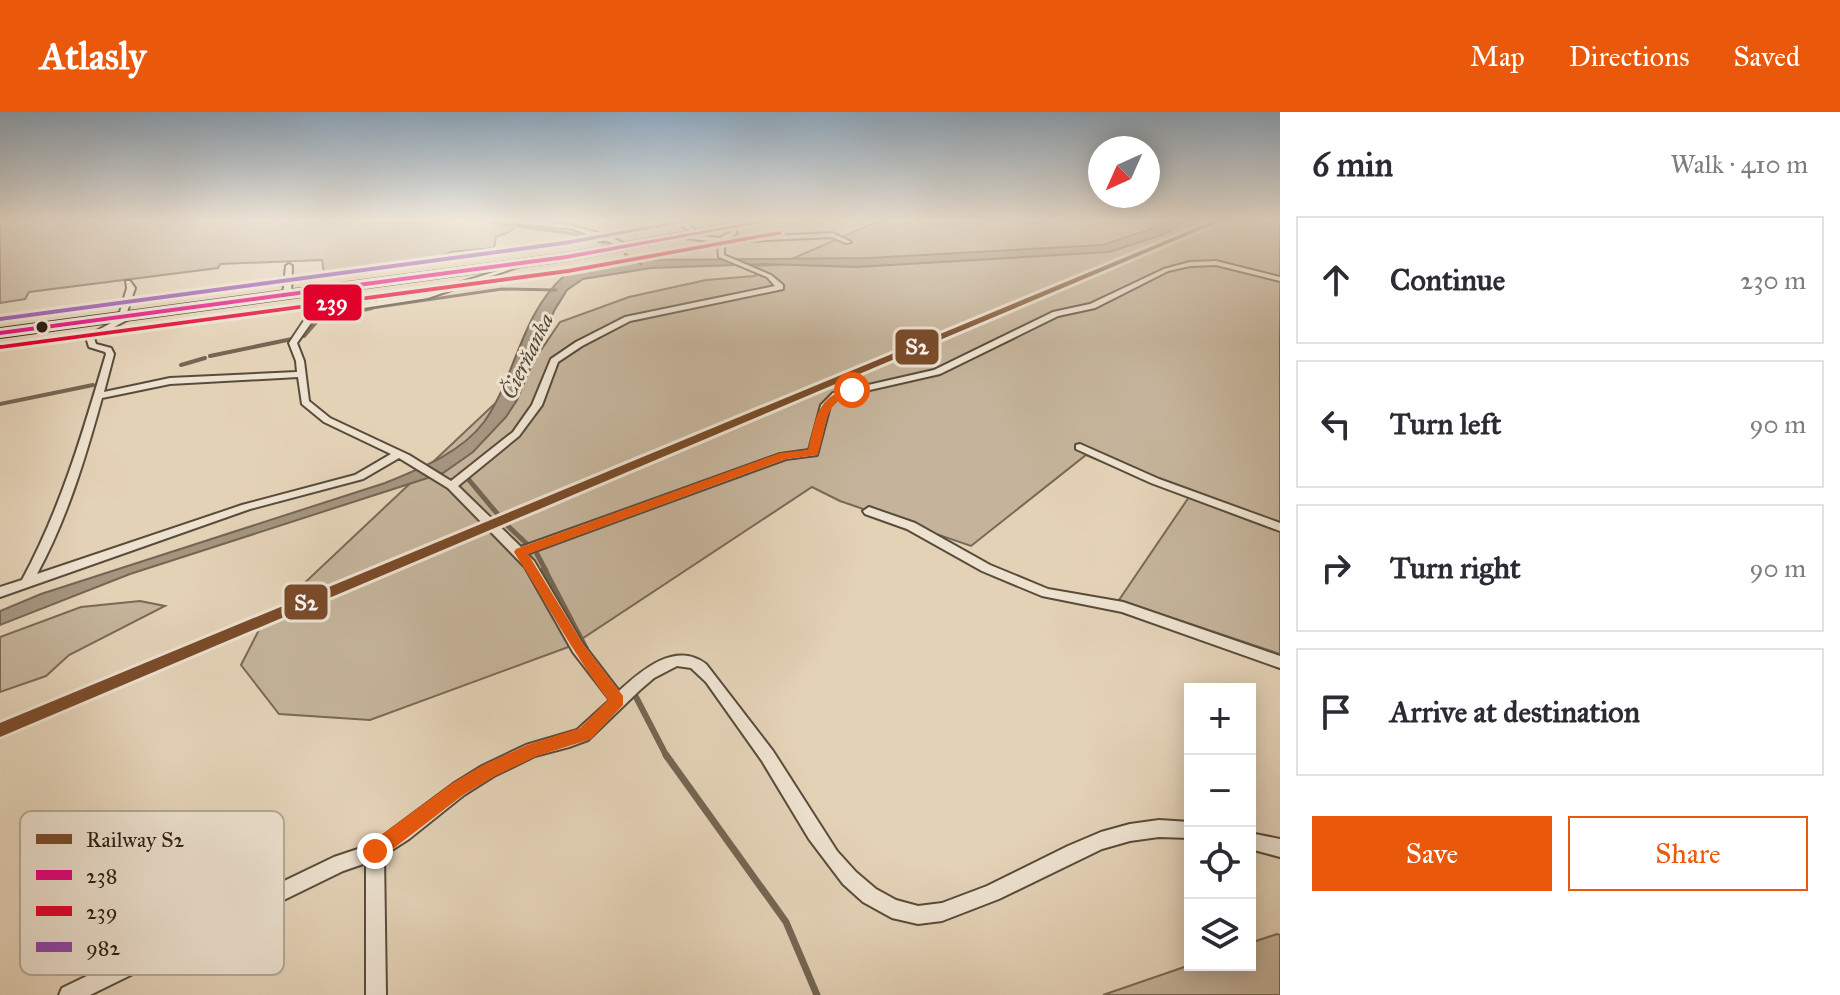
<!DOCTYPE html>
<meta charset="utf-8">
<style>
:root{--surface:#fff;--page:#f7f7f7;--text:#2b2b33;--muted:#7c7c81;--line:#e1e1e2;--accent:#ea580c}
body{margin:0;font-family:"IM FELL Great Primer",serif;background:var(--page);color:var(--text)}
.controls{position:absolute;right:24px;bottom:24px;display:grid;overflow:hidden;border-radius:0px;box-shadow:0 4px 20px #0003}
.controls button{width:72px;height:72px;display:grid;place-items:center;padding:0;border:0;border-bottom:2px solid var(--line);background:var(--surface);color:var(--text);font:40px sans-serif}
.compass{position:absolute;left:1088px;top:24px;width:72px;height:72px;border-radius:50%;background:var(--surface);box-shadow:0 4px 20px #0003;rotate:225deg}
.stop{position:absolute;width:24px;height:24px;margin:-18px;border:6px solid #ea580c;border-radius:50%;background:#fff}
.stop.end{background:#ea580c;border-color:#fff;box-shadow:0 2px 8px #0008}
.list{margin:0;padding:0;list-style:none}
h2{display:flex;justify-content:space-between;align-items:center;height:104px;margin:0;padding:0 32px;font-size:34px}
h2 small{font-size:26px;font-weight:400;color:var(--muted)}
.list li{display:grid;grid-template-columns:52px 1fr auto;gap:24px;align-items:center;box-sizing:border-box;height:128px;margin:0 16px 16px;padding:0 16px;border:2px solid var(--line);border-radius:0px}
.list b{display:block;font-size:30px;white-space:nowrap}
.list em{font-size:26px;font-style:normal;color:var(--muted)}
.actions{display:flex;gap:16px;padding:24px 32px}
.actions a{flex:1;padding:18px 0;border:2px solid var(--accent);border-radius:0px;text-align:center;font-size:28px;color:var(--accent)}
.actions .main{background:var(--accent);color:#fff}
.icon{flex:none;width:44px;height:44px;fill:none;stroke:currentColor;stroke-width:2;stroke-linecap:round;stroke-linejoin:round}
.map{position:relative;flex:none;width:1280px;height:883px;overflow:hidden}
header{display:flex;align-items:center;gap:48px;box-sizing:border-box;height:112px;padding:0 40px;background:var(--accent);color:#fff}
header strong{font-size:38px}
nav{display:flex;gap:44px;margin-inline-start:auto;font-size:28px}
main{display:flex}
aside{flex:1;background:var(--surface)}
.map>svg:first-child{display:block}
</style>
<header>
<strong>Atlasly</strong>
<nav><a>Map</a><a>Directions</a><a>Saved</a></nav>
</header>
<main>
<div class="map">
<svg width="1280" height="883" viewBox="0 0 1280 883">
<rect width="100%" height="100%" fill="#e4d2b7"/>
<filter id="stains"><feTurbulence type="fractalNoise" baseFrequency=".0025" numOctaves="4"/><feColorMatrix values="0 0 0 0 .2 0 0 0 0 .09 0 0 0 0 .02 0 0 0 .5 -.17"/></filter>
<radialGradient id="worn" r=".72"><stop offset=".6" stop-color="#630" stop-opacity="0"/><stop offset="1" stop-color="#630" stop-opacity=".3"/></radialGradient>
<g fill="#c5b49b" stroke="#786a56" stroke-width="2">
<path d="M 0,107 L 525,107 L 509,120 L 496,125 L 494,136 L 451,140 L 437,146 L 324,161 L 322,148 L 220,152 L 218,156 L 29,180 L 25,187 L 0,191 Z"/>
<path d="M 883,107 L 1280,107 L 1280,542 L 1119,488 L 1189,385 L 1086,343 L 971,434 L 840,389 L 812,375 L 571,534 L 370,608 L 279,602 L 241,553 L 263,510 L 522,266 L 560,210 L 629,185 L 706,168 L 754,164 L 760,161 L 745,154 L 778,153 Z"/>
<path d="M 140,489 L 165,494 L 69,543 L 46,564 L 0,580 L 0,525 L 81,495 Z"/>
<path d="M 1277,822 L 1280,823 L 1280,883 L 1103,883 L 1190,853 L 1250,853 L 1250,831 Z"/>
</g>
<path fill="#a5957f" stroke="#746653" stroke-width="2" d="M 1166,107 L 1188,107 L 1164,122 L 1109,140 L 856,155 L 764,152 L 651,156 L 583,167 L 567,178 L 554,199 L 517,288 L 506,305 L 473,340 L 443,361 L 130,462 L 0,513 L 0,499 L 41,482 L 385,371 C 419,357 461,341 484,310 C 516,265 520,203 564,164 L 640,148 L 869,146 L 1103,133 L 1154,116 Z"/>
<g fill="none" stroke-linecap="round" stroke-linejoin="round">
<g stroke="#746653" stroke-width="3">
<path d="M 502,112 L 575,122 L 604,131"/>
<path d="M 625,142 L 641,152"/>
<path d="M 358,198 L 502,177 L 556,178"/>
</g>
<g stroke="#746653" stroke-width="4">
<path d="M 304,224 L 318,208 L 372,196"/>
<path d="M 210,244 L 292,227"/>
<path d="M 181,253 L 205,246"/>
<path d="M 0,292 L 93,273"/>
</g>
<g stroke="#746653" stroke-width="5">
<path d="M 469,368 L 500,405"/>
<path d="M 508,414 L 527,432"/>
<path d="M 537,442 L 546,459"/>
</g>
<g stroke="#746653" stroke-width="6">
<path d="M 544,457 L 586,537"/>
<path d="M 636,585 L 667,645"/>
</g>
<path stroke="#746653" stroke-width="7" d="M 666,643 L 786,810 L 817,883"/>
<defs>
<g id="street">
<path d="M 470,107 C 522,106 585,109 631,135 L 626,136 L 573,117 Z"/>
<path d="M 675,107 L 681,107 L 700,122 L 700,124 L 720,126 L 731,120 L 729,117 L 732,115 L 737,121 L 730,126 L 833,121 L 851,130 L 846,131 L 832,125 L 724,130 L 724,143 L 771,163 L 783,173 L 783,177 L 630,209 L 582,234 L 558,250 L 542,293 L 519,324 L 458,374 L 521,435 L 780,342 L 809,338 L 821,293 L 833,281 L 934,258 L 1053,200 L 1090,192 L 1164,157 L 1190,150 L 1216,149 L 1280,165 L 1280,169 L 1216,153 L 1190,154 L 1168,159 L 1095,196 L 1058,204 L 940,262 L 839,285 L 830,294 L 817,343 L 786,347 L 527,442 L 534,449 L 583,532 L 619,579 C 642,558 675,529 706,552 L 773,639 L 837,739 L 856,760 L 876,777 L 896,788 L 918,794 L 942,791 L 987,774 L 1068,734 L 1101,720 L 1130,712 L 1159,708 L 1190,710 L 1190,726 L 1159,725 L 1130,729 L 1102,737 L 999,787 L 942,809 L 918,812 L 892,806 L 863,790 L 843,772 L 809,727 L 762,649 L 706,570 L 691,556 L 677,554 L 654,566 L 640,578 L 588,628 L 569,635 L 535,644 L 494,664 L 464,683 L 409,727 L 384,743 L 386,883 L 366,883 L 366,751 L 343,759 L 90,883 L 59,883 L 62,876 L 334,745 L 364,735 L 383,724 L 453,672 L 482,654 L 526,633 L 577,618 L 610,588 L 573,540 L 525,455 L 448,376 L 399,346 L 363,367 L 250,397 L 0,485 L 0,475 L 22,468 C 61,396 83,320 106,242 L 105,240 L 89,235 L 86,225 L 118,207 L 127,176 L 126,169 L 130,169 L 135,176 L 126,203 L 130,202 L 134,204 L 94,226 L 96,232 L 111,236 L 114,242 L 104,280 L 170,266 L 297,260 L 296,249 L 289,231 L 305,207 L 333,196 L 424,182 L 526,150 L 526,152 L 428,186 L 338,200 L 311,211 L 297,231 L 304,249 L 309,289 L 330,306 L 409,343 L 451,369 L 513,320 L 532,293 L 551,247 L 576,230 L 625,205 L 775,174 L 767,165 L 719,145 L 718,130 L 685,126 L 685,124 L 695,124 ZM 298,265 L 302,292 L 324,310 L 391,342 L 355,363 L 242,393 L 37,462 C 67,407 85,347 102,286 L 170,272 Z"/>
<path d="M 289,152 L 292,154 L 291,184 L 287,186 L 283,184 L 286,154 Z"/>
<path d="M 1080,332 L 1159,367 L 1280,411 L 1280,419 L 1151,371 L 1076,337 L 1076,333 Z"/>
<path d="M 869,395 L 915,411 L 990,453 L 1048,477 L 1123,490 L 1280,544 L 1280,556 L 1122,500 L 1042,484 L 982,459 L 907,417 L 865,402 L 863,399 Z"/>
<path d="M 1250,721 L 1280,727 L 1280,745 L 1250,737 Z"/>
</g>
<path id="primary" d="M 762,107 L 783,107 L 566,148 L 0,225 L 0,217 L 566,142 Z"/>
</defs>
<use href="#street" stroke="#594c3b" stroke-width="4"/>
<use href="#primary" stroke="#2b1f12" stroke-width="4"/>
<use href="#street" fill="#ede2d0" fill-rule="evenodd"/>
<use href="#primary" fill="#e4d2b7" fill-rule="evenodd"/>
<defs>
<path id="bus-1" d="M 771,107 L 780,107 L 566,147 L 0,223 L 0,219 L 566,143 Z"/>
<path id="bus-2" d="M 780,119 L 782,122 L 568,161 L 0,237 L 0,233 L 2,233 L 568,157 Z"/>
<path id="bus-3" d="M 692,107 L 702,107 L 564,133 L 0,209 L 0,205 L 564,129 Z"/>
</defs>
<use href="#bus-1" stroke="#ede2d0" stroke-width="6"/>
<use href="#bus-2" stroke="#ede2d0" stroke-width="6"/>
<use href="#bus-3" stroke="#ede2d0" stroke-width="6"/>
<use href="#bus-1" fill="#e5007d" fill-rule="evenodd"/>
<use href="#bus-2" fill="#e4002b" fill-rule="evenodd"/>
<use href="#bus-3" fill="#8e44ad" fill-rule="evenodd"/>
<defs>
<path id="rail-1" d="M 1218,107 L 1226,107 L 0,625 L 0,611 Z"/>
</defs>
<use href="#rail-1" stroke="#ede2d0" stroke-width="6"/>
<use href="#rail-1" fill="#7a4b2a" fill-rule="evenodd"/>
</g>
<linearGradient id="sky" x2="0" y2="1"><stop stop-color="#8da8be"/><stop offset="0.47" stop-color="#f3ebdf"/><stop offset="1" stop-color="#f3ebdf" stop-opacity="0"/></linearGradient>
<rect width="1280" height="230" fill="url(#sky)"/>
<path fill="#ea580c" d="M 852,275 L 856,280 C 820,291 829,314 817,343 L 786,347 L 528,442 L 583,532 L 623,584 L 623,593 L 591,627 L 537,644 L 495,664 L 463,683 L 381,746 L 368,746 L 368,733 L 451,672 L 483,653 L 527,633 L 580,616 L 608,588 C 573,541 546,490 514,440 L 516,437 L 780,341 L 808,338 C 817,305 815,286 852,275 Z"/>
<circle fill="#2b1f12" stroke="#ede2d0" stroke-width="3" cx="42" cy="215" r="7"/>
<g text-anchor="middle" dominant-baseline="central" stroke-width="6" stroke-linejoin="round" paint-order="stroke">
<g font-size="22" font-style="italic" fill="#564838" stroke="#ede2d0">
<text transform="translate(527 244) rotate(-64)">Čierňanka</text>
</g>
</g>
<rect x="20" y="699" width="264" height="164" rx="12" fill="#ede2d0" stroke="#b3a897" stroke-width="2"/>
<rect x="36" y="722" width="36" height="10" fill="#7a4b2a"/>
<rect x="36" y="758" width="36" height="10" fill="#e5007d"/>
<rect x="36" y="794" width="36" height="10" fill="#e4002b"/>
<rect x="36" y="830" width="36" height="10" fill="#8e44ad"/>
<g font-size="22" fill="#2b1f12">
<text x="86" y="735">Railway S2</text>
<text x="86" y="771">238</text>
<text x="86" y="807">239</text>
<text x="86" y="843">982</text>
</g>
<g stroke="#ede2d0" stroke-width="3">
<rect x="302" y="171" width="61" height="39" rx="8" fill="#e4002b"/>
<rect x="894" y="216" width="46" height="38" rx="8" fill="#7a4b2a"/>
<rect x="283" y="471" width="46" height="38" rx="8" fill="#7a4b2a"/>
</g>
<g font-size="22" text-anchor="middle" font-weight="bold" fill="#fff">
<text x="332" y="198">239</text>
<text x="917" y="242">S2</text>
<text x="306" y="498">S2</text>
</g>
<rect width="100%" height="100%" filter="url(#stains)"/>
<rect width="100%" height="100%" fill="url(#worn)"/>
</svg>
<div class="controls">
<button>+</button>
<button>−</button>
<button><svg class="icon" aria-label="locate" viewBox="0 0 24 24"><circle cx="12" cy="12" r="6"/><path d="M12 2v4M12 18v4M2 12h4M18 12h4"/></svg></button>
<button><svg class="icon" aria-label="layers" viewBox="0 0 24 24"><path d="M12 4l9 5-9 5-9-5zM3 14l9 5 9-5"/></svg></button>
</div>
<svg class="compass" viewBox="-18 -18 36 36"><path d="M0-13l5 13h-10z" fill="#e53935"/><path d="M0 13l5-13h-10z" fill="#7c7c81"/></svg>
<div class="stop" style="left:852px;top:278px"></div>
<div class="stop end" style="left:375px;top:739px"></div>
</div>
<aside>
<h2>6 min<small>Walk · 410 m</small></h2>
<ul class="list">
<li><svg class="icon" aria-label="ahead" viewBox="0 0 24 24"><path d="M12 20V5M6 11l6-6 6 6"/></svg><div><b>Continue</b></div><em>230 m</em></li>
<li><svg class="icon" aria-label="left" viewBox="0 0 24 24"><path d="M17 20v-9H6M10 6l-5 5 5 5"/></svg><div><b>Turn left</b></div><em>90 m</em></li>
<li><svg class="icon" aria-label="right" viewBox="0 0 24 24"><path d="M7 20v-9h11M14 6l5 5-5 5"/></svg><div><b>Turn right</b></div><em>90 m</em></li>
<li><svg class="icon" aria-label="arrive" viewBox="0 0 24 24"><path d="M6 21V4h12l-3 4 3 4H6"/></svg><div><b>Arrive at destination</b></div></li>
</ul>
<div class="actions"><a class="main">Save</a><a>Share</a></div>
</aside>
</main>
